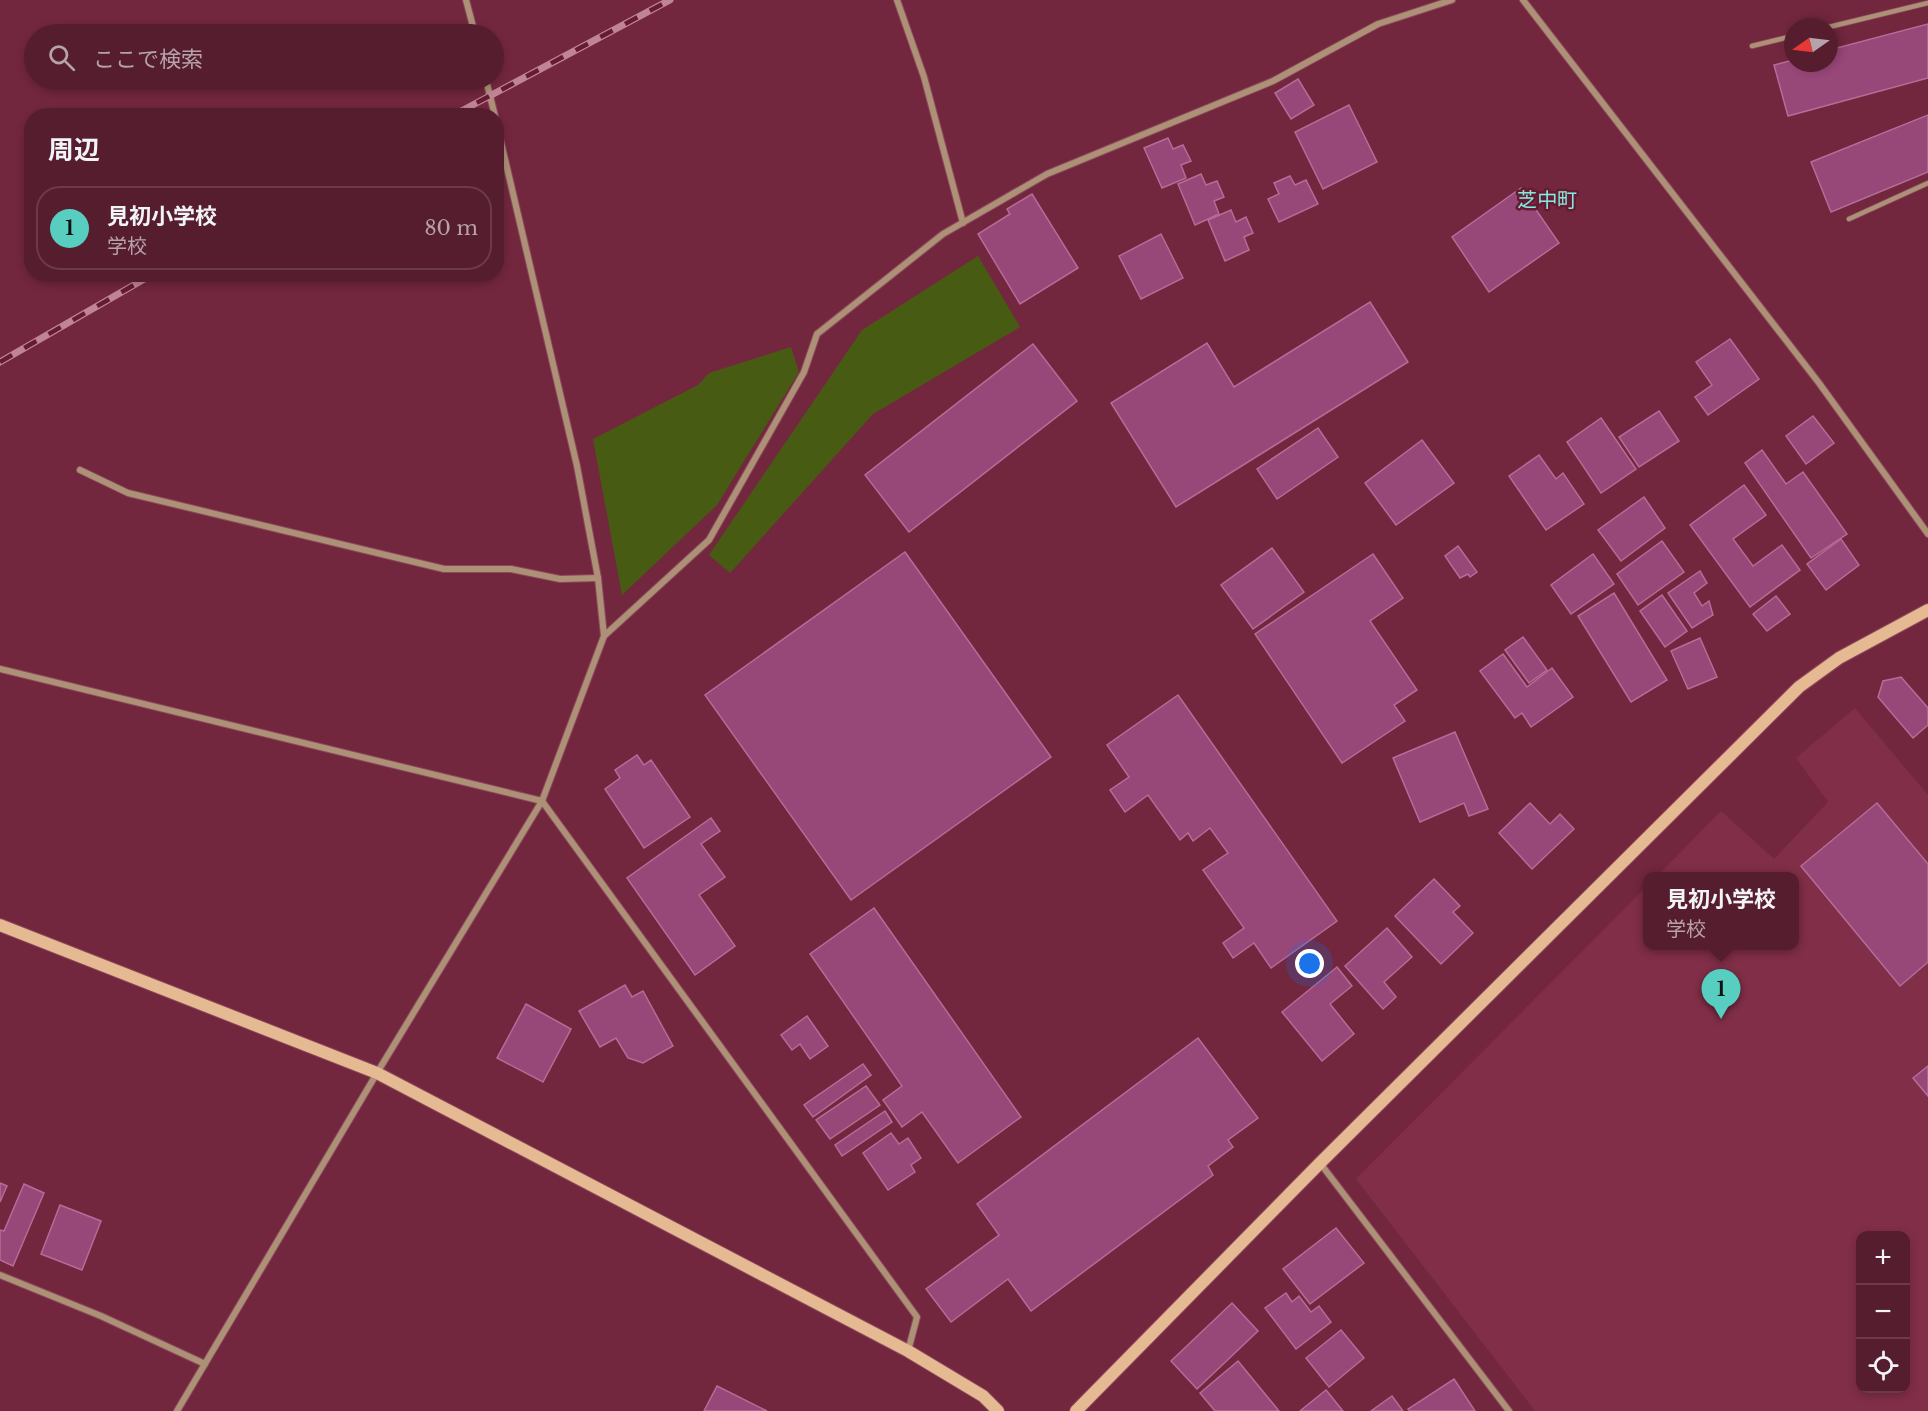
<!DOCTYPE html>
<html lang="ja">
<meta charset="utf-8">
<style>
:root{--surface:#561d2e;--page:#5c2636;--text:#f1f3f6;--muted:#b6a2aa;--line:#6c3b4a;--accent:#58cec0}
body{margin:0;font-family:"Libre Baskerville","Noto Sans JP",serif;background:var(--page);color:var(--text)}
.controls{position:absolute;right:18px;bottom:18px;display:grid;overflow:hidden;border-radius:12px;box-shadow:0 3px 9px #0003}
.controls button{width:54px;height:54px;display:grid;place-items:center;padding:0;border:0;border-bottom:2px solid var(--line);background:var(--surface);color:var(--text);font:30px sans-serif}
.compass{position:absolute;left:1784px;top:18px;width:54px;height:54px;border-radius:50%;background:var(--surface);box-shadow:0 3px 9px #0003;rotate:256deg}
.you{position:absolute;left:1310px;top:964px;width:21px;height:21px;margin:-15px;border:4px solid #fff;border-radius:50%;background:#1a73e8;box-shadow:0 0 0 9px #1a73e833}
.badge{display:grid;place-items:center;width:39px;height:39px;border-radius:50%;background:var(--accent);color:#111;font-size:20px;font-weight:700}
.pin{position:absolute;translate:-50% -50px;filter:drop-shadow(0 2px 3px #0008)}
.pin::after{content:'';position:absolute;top:32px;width:21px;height:18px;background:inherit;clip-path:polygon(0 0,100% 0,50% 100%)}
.popup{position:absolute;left:1643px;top:872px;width:156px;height:78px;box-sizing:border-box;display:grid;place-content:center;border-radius:12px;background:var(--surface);filter:drop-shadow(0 2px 4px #0005);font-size:20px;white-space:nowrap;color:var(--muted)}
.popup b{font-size:22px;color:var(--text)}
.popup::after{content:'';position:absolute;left:50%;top:100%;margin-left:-12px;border:12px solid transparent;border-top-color:var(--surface)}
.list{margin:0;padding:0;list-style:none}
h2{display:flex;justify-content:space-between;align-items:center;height:78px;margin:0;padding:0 24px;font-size:26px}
h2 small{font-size:20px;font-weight:400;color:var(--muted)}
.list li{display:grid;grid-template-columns:39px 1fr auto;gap:18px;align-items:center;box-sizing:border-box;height:84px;margin:0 12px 12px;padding:0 12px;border:2px solid var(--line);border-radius:24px}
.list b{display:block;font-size:22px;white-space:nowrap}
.list p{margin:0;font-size:20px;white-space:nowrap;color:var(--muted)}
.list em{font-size:20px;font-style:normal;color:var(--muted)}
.icon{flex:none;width:33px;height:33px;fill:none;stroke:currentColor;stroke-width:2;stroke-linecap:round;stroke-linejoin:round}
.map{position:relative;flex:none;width:1928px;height:1411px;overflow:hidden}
.search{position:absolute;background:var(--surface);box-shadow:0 3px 9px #0003;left:24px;top:24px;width:480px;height:66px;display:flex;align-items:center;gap:15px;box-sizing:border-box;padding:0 21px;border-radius:33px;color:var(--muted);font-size:22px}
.panel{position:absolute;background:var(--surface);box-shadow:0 3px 9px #0003;left:24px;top:108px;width:480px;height:174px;border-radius:24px}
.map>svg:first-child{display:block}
</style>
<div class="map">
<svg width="1928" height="1411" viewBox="0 0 1928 1411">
<rect width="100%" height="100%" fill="#72273e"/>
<path fill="#812e48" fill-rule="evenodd" d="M 1855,708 L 1928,795 L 1928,1411 L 1535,1411 L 1356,1179 L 1647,886 L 1648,946 L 1794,946 L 1794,876 L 1657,876 L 1721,811 L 1774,859 L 1828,802 L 1796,758 ZM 1860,1236 L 1906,1236 L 1906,1388 L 1860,1388 Z"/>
<g fill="#475c12">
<path d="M 978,256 L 1020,327 L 873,414 L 730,573 L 709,555 L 862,330 Z"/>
<path d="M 791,347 L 799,372 L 717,505 L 622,595 L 593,439 L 698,385 L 709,373 Z"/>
</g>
<g fill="#974778" stroke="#b56c97" stroke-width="1.5">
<path d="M 1928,24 L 1928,78 L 1788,116 L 1774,65 L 1793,60 L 1793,63 L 1829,63 L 1829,50 Z"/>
<path d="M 1298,79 L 1314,105 L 1291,119 L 1275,93 Z"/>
<path d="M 1349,105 L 1377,162 L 1323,189 L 1295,132 Z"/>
<path d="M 1928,115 L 1928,172 L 1831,212 L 1811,162 Z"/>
<path d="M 1168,138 L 1173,149 L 1183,145 L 1191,161 L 1181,165 L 1186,178 L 1162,188 L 1144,148 Z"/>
<path d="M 1201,174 L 1206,185 L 1217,181 L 1224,197 L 1214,201 L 1219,214 L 1195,225 L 1178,184 Z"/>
<path d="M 1290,176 L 1295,185 L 1306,180 L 1318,204 L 1279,222 L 1268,199 L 1279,194 L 1274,183 Z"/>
<path d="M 1521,188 L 1559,243 L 1489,292 L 1452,237 Z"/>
<path d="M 1032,194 L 1078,268 L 1020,304 L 978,234 L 1010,214 L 1007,209 Z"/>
<path d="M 1231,210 L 1236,222 L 1246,217 L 1253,233 L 1244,237 L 1249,250 L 1225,261 L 1208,220 Z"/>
<path d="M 1161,234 L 1183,278 L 1141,299 L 1119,256 Z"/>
<path d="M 1370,302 L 1408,362 L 1176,507 L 1111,403 L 1207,343 L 1234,387 Z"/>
<path d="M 1730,339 L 1759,379 L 1708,415 L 1695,397 L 1712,385 L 1696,362 Z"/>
<path d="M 1033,344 L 1077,401 L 909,532 L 865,475 Z"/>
<path d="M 1659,411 L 1679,441 L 1639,467 L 1619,437 Z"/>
<path d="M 1813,416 L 1834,443 L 1806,464 L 1786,436 Z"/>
<path d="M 1601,418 L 1636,469 L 1601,493 L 1567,442 Z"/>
<path d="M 1318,428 L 1338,457 L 1277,499 L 1257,469 Z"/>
<path d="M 1422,440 L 1454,483 L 1396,525 L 1365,483 Z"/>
<path d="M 1762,450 L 1786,484 L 1803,472 L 1847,534 L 1811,558 L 1745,463 Z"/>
<path d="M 1539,455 L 1556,479 L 1563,473 L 1584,504 L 1546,530 L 1509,476 Z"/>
<path d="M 1744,485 L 1766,515 L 1733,539 L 1753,566 L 1782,545 L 1800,570 L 1750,607 L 1690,525 Z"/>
<path d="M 1644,497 L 1665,528 L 1621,561 L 1598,530 Z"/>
<path d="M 1841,539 L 1859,565 L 1826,590 L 1807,564 Z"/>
<path d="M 1662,541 L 1684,572 L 1638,605 L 1617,574 Z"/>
<path d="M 1458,546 L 1477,572 L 1470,577 L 1468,574 L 1460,578 L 1445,556 Z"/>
<path d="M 1272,548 L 1304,592 L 1253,629 L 1221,585 Z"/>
<path d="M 905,552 L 1051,757 L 851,900 L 705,695 Z"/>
<path d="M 1373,554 L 1403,598 L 1370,621 L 1417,690 L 1394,705 L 1405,721 L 1342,763 L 1255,634 Z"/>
<path d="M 1593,554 L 1614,584 L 1571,614 L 1551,585 Z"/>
<path d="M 1700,571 L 1707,583 L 1694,593 L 1702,606 L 1709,601 L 1713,615 L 1692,628 L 1668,593 Z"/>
<path d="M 1614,593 L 1667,680 L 1631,702 L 1578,616 Z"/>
<path d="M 1662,595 L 1687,631 L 1665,647 L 1640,611 Z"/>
<path d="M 1776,596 L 1790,614 L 1767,631 L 1753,614 Z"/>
<path d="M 1523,637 L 1547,670 L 1529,683 L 1505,650 Z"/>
<path d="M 1700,638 L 1717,677 L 1688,689 L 1671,651 Z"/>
<path d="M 1503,654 L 1527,687 L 1552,668 L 1573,697 L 1531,727 L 1522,713 L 1515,718 L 1480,671 Z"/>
<path d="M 1901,677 L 1928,708 L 1928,725 L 1913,738 L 1878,697 L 1883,681 Z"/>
<path d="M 1178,695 L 1337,921 L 1271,968 L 1254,943 L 1233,958 L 1223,943 L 1244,928 L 1203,870 L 1228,853 L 1210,828 L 1193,841 L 1188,833 L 1180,840 L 1148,795 L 1125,812 L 1110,790 L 1129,777 L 1107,745 Z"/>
<path d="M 1455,732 L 1488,809 L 1469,816 L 1464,803 L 1420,822 L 1393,758 Z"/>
<path d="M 637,755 L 644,765 L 651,760 L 690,817 L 644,848 L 605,789 L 620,778 L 615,770 Z"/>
<path d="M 1530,803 L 1550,824 L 1560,814 L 1574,829 L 1532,869 L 1499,833 Z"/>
<path d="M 1877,803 L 1928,864 L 1928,962 L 1900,986 L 1801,866 Z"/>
<path d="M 711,818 L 720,831 L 701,844 L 725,877 L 699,895 L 735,946 L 695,975 L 627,878 Z"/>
<path d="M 1434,879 L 1460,906 L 1453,912 L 1473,933 L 1441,964 L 1395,916 Z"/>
<path d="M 874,908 L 1021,1117 L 958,1163 L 922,1112 L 902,1127 L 883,1100 L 902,1086 L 810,954 Z"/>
<path d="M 1387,928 L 1412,957 L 1384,982 L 1396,997 L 1383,1009 L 1345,966 Z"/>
<path d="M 1337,967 L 1352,986 L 1330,1004 L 1354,1034 L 1322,1061 L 1282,1012 Z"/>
<path d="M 625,985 L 632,997 L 643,991 L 673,1046 L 643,1063 L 628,1058 L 616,1038 L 600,1047 L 579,1011 Z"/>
<path d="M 526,1004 L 571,1029 L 543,1082 L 497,1058 Z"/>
<path d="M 807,1016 L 828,1046 L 810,1059 L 800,1044 L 792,1050 L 781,1035 Z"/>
<path d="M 1198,1038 L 1258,1118 L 1228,1140 L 1233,1147 L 1208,1166 L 1213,1175 L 1031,1311 L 1008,1279 L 951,1322 L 926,1289 L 999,1235 L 977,1204 Z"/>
<path d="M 863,1064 L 871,1075 L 813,1117 L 804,1105 Z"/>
<path d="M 1928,1066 L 1928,1096 L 1913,1078 Z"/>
<path d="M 866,1086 L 880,1105 L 830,1139 L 816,1120 Z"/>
<path d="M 885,1111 L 892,1122 L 842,1156 L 835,1145 Z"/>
<path d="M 891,1133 L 899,1144 L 908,1138 L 921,1158 L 911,1165 L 915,1172 L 888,1190 L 863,1153 Z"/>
<path d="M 0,1183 L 7,1186 L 0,1202 Z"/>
<path d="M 24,1184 L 44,1193 L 13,1266 L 0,1260 L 0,1230 L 4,1231 Z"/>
<path d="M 60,1205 L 101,1221 L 82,1270 L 41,1254 Z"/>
<path d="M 1336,1228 L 1364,1263 L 1310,1304 L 1283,1269 Z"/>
<path d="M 1286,1293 L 1292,1302 L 1299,1296 L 1311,1312 L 1319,1306 L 1331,1322 L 1296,1349 L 1265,1308 Z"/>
<path d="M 1232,1303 L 1258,1331 L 1197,1389 L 1171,1361 Z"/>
<path d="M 1341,1330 L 1364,1358 L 1329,1387 L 1306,1358 Z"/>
<path d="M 1238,1361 L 1279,1411 L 1215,1411 L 1200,1393 Z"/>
<path d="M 1454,1379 L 1475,1411 L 1410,1411 L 1408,1409 Z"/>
<path d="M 717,1386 L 767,1411 L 704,1411 Z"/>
<path d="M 1326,1390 L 1343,1411 L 1300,1411 Z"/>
<path d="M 1392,1396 L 1403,1411 L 1371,1411 Z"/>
</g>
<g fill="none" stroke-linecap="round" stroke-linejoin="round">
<defs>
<g id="lane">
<path d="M 1829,27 L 1928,3"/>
<path d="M 1752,46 L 1793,36"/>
<path d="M 1849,219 L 1928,183"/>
</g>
<g id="street">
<path d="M 466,0 L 475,34"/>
<path d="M 897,0 L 924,77 L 963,223"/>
<path d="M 1523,0 L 1819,383 L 1928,534"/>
<path d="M 486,80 L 495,116"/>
<path d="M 80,470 L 128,493 L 444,569 L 511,569 L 560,579 L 598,578"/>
<path d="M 604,636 L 709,540 L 804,372 L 817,334 L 943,234 L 1047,174 L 1273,81 L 1378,24 L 1452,0"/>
<path d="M 0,669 L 542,801 L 917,1317 L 908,1351"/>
<path d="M 1320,1163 L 1509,1411"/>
<path d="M 0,1275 L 101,1316 L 205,1364"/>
<path d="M 177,1411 L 377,1073 L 542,801 L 604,636 L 598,578 L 577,466 L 496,121"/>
</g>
<g id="secondary">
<path d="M 0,925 L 377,1073 L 908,1351 L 983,1396 L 998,1411"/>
<path d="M 1076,1411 L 1320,1163 L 1799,687 L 1839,658 L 1928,610"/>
</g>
</defs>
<use href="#lane" stroke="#8d485c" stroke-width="6"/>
<use href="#street" stroke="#8d485c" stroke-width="8"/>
<use href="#secondary" stroke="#8d485c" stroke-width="14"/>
<use href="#lane" stroke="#ac9177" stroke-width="4.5"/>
<use href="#street" stroke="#ac9177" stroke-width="6"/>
<use href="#secondary" stroke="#e5ba92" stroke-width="12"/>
<defs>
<g id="rail">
<path d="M 452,116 L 670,0"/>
<path d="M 0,362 L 153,274"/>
</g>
</defs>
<use href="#rail" stroke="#c08594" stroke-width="7"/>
<use href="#rail" stroke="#661b33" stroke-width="4.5" stroke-dasharray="14" stroke-linecap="butt"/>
</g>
<g text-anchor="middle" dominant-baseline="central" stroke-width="5" stroke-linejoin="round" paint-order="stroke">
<g font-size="20" fill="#83ebde" stroke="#661b33">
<text x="1547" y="200">芝中町</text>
</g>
</g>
</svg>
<div class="controls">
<button>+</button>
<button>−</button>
<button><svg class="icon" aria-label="locate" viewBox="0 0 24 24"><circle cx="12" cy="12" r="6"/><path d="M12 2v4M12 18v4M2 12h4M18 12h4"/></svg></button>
</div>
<svg class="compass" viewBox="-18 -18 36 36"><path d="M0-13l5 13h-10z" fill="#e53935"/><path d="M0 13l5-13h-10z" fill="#b6a2aa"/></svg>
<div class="you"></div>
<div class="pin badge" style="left:1721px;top:1019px">1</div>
<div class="popup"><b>見初小学校</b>学校</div>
<div class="search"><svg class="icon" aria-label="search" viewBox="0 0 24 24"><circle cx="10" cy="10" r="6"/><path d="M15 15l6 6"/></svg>ここで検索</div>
<section class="panel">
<h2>周辺<small></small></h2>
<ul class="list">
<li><span class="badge">1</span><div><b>見初小学校</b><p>学校</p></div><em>80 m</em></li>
</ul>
</section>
</div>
